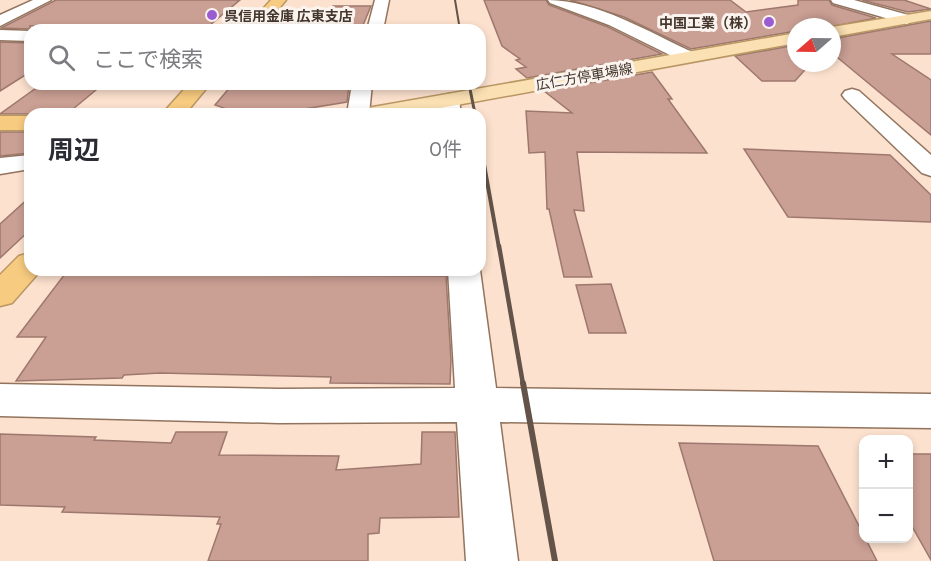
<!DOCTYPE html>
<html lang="ja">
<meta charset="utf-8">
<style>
:root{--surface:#fff;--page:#f7f7f7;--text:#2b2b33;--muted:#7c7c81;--line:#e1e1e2}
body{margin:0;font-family:Commissioner,"Noto Sans JP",sans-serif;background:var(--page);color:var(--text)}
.controls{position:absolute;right:18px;bottom:18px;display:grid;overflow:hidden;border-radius:12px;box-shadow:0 3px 9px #0003}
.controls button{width:54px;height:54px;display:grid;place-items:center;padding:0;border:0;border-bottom:2px solid var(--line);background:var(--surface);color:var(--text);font:30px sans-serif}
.compass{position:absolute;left:787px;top:18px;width:54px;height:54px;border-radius:50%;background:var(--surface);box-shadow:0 3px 9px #0003;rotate:250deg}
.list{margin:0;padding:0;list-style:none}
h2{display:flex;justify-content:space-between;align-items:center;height:78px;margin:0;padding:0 24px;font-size:26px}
h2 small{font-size:20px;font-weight:400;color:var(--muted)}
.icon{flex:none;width:33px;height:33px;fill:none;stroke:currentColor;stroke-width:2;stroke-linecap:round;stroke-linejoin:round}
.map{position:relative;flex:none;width:931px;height:561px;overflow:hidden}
.search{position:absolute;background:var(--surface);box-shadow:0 3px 9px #0003;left:24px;top:24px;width:462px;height:66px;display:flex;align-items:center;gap:15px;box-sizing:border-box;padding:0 21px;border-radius:18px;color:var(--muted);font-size:22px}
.panel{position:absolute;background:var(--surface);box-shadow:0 3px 9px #0003;left:24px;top:108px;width:462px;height:168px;border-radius:18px}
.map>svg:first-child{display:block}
</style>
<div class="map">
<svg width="931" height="561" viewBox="0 0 931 561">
<rect width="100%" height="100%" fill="#fce1ce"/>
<g fill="#ca9f94" stroke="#9e786e" stroke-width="1.5">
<path d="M 56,0 L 240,0 L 204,30 L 137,30 L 143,26 L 30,26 L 30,29 L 1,28 Z"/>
<path d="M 484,0 L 546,0 L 549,5 L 608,27 L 662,54 L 527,78 L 516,69 L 526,67 L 516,60 L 520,59 L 502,46 Z"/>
<path d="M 570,0 L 730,0 L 746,12 L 798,5 L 798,0 L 829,0 L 832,5 L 876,18 L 830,27 L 796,27 L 796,31 L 691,49 L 624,17 Z"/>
<path d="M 862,0 L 904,0 L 931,9 L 908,12 Z"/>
<path d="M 333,6 L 371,6 L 361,30 L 318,29 Z"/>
<path d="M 931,21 L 931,54 L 892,54 L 931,80 L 931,135 L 832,53 L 832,39 Z"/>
<path d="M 0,42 L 30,43 L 30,72 L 0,91 Z"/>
<path d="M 796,45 L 796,63 L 811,63 L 795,81 L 762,81 L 735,56 Z"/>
<path d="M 652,72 L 672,99 L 668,99 L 707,153 L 577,152 L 584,211 L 574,210 L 592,277 L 564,277 L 549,209 L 547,209 L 545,152 L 529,153 L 526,111 L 572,113 L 544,91 Z"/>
<path d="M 102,85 L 67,114 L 0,114 L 39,86 Z"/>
<path d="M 349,85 L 347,102 L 292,111 L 241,114 L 215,105 L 231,86 Z"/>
<path d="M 0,132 L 30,132 L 30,153 L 0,156 Z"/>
<path d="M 744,149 L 890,155 L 931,195 L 931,222 L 788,217 Z"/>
<path d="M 30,197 L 30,230 L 0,258 L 0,224 Z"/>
<path d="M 68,270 L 120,270 L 117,274 L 184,273 L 183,275 L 446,276 L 451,360 L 450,384 L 330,383 L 331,377 L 160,373 L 124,375 L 122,378 L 16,381 L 46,337 L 17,337 Z"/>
<path d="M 611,284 L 626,333 L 589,333 L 576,285 Z"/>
<path d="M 176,432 L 227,432 L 219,455 L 339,456 L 336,470 L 421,464 L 422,432 L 455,432 L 459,517 L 380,518 L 379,533 L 368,534 L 368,561 L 208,561 L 221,524 L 217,524 L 220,517 L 62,512 L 65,507 L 0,505 L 0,434 L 96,437 L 94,440 L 171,443 Z"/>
<path d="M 679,443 L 818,446 L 877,561 L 714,561 Z"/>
<path d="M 909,454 L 931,454 L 931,560 L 909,521 Z"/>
</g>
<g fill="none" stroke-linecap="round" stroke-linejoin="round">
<defs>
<g id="minor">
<path d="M 33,0 L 51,0 L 0,26 L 0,15 Z"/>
<path d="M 375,0 L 389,0 L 383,30 L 367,30 Z"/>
<path d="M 548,0 C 596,0 651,33 694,53 L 697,57 L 694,61 L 682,61 L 609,25 L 550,3 Z"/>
<path d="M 831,0 L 854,0 L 912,16 L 915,19 L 907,24 L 833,3 Z"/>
<path d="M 0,30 L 30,31 L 30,41 L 0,40 Z"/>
<path d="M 352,84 L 372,84 L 369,114 L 347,114 Z"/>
<path d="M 852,89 L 859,91 L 931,155 L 931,176 L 922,173 L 845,99 L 842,95 L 845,91 Z"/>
<path d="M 449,94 L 456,96 L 459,100 L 461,114 L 439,114 L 439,100 L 442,96 Z"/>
<path d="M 30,155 L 30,169 L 0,174 L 0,158 Z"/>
<path d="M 448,270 L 480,270 L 496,388 L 931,394 L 931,428 L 500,422 L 518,561 L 466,561 L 457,422 L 279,423 L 0,416 L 0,384 L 279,389 L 455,388 Z"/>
</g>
<g id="major">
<path d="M 931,11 L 931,19 L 832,37 L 832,27 Z"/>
<path d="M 796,33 L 796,43 L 408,114 L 362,114 L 365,109 L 373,107 Z"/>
</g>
<g id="highway">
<path d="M 271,0 L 286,0 L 261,30 L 244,30 Z"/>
<path d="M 189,84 L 210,84 L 185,114 L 162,114 Z"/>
<rect x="0" y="116" width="30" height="14"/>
<path d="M 30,253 L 30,270 L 41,270 L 12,303 L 0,306 L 0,275 L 19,256 Z"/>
</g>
</defs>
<use href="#minor" stroke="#92745e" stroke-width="3"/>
<use href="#major" stroke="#b99763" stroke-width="3"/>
<use href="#highway" stroke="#b99763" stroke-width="3"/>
<use href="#minor" fill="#fff" fill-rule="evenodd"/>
<use href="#major" fill="#fae0b3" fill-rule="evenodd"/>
<use href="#highway" fill="#f7cb80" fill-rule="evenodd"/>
<path stroke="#635348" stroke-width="2" d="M 455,0 L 460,30"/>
<path stroke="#635348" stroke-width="3" d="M 469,84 L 475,114"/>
<path stroke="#635348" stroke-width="4" d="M 480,142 L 499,248"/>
<path stroke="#635348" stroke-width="4.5" d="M 499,246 L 523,384"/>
<path stroke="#635348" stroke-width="6" d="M 523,383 L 555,561"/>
</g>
<g fill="#9b5cd2" stroke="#faf3ee" stroke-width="2">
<circle cx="212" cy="15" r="6"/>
<circle cx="769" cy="22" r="6"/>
</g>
<g text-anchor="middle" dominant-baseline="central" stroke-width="6" stroke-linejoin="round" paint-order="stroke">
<g font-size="14" font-weight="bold" fill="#45372e" stroke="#faf3ee" text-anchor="start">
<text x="224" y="15">呉信用金庫 広東支店</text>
<text x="757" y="22" text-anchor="end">中国工業（株）</text>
</g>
<g font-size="14" fill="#45372e" stroke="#faf3ee">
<text transform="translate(584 76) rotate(-10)">広仁方停車場線</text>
</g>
</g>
</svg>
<div class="controls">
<button>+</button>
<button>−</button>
</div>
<svg class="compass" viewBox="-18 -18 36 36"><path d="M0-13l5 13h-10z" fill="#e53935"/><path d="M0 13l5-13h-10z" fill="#7c7c81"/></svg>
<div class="search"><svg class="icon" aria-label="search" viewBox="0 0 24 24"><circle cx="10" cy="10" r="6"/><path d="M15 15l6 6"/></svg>ここで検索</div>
<section class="panel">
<h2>周辺<small>0件</small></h2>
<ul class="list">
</ul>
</section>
</div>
